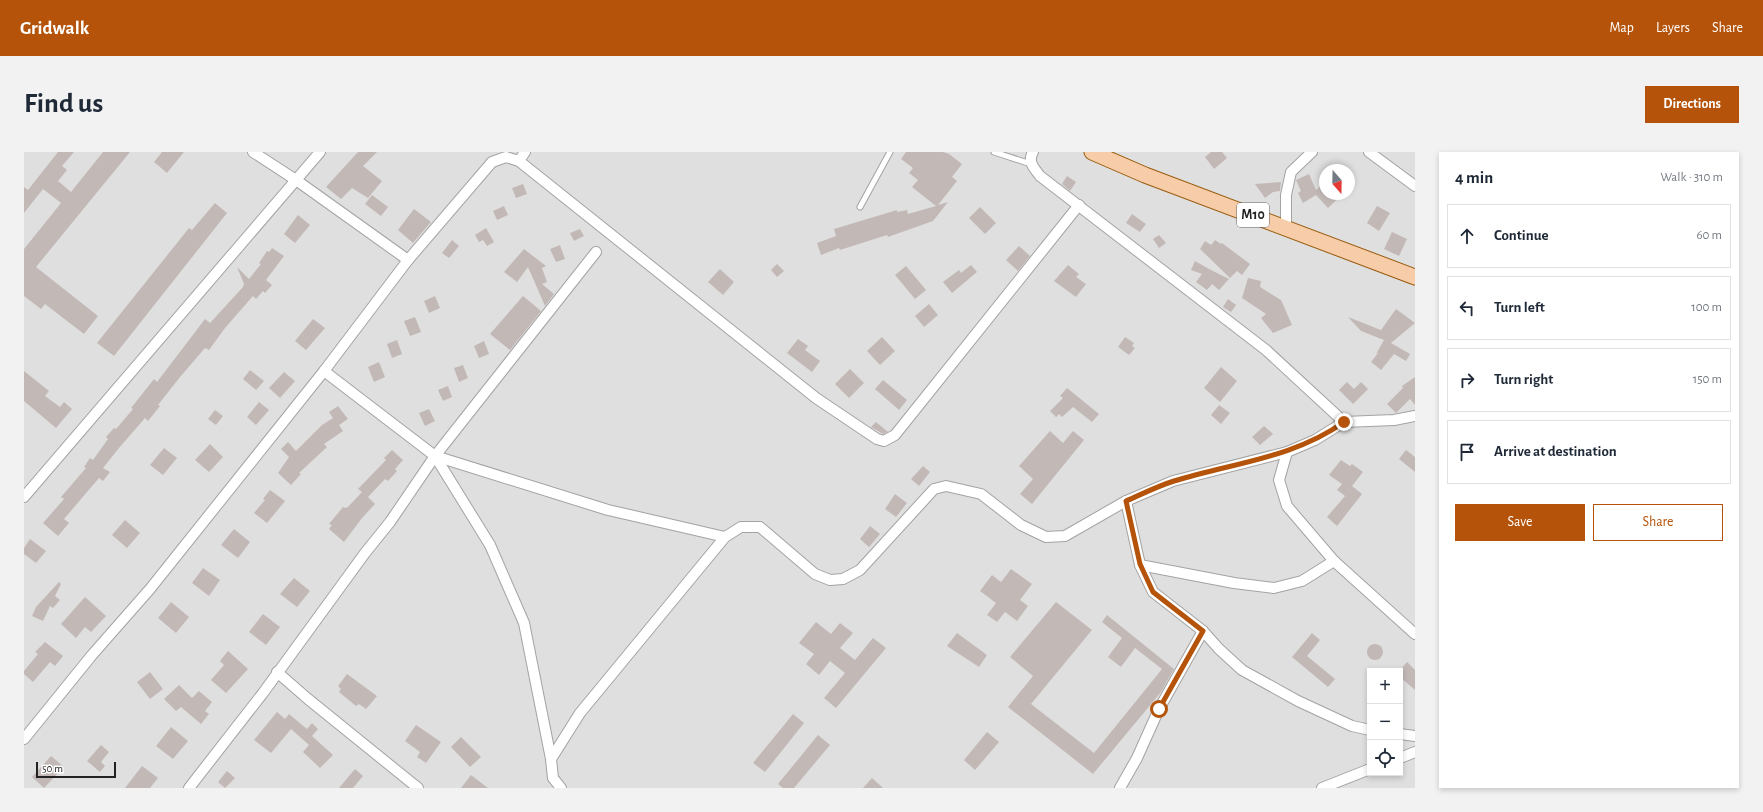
<!DOCTYPE html>
<meta charset="utf-8">
<style>
:root{--surface:#fff;--page:#f2f2f3;--text:#1f2937;--muted:#747a83;--line:#e0e1e3;--accent:#b45309}
body{margin:0;font-family:"Alegreya Sans",sans-serif;background:var(--page);color:var(--text)}
.controls{position:absolute;right:12px;bottom:12px;display:grid;overflow:hidden;border-radius:0px;box-shadow:0 2px 6px #0003}
.controls button{width:36px;height:36px;display:grid;place-items:center;padding:0;border:0;border-bottom:1px solid var(--line);background:var(--surface);color:var(--text);font:20px sans-serif}
.compass{position:absolute;left:1295px;top:12px;width:36px;height:36px;border-radius:50%;background:var(--surface);box-shadow:0 2px 6px #0003;rotate:160deg}
.scale{position:absolute;left:12px;bottom:10px;width:80px;box-sizing:border-box;padding-left:4px;border:2px solid #222;border-top:0;font-size:11px;line-height:14px;white-space:nowrap;color:#222;-webkit-text-stroke:3px #fff;paint-order:stroke}
.stop{position:absolute;width:12px;height:12px;margin:-9px;border:3px solid #b45309;border-radius:50%;background:#fff}
.stop.end{background:#b45309;border-color:#fff;box-shadow:0 1px 4px #0008}
.list{margin:0;padding:0;list-style:none}
h2{display:flex;justify-content:space-between;align-items:center;height:52px;margin:0;padding:0 16px;font-size:17px}
h2 small{font-size:13px;font-weight:400;color:var(--muted)}
.list li{display:grid;grid-template-columns:26px 1fr auto;gap:12px;align-items:center;box-sizing:border-box;height:64px;margin:0 8px 8px;padding:0 8px;border:1px solid var(--line);border-radius:0px}
.list b{display:block;font-size:15px;white-space:nowrap}
.list em{font-size:13px;font-style:normal;color:var(--muted)}
.actions{display:flex;gap:8px;padding:12px 16px}
.actions a{flex:1;padding:9px 0;border:1px solid var(--accent);border-radius:0px;text-align:center;font-size:14px;color:var(--accent)}
.actions .main{background:var(--accent);color:#fff}
.icon{flex:none;width:22px;height:22px;fill:none;stroke:currentColor;stroke-width:2;stroke-linecap:round;stroke-linejoin:round}
.map{position:relative;flex:none;width:1391px;height:636px;overflow:hidden;border-radius:0px}
header{display:flex;align-items:center;gap:24px;box-sizing:border-box;height:56px;padding:0 20px;background:var(--accent);color:#fff}
header strong{font-size:19px}
nav{display:flex;gap:22px;margin-inline-start:auto;font-size:14px}
.intro{display:flex;align-items:center;justify-content:space-between;box-sizing:border-box;height:96px;padding:0 24px}
h1{margin:0;font-size:28px}
.button{padding:10px 18px;border-radius:0px;background:var(--accent);color:#fff;font-size:14px;font-weight:700}
main{display:flex;gap:24px;padding:0 24px}
aside{flex:1;background:var(--surface);border-radius:0px;box-shadow:0 2px 6px #0003}
.map>svg:first-child{display:block}
</style>
<header>
<strong>Gridwalk</strong>
<nav><a>Map</a><a>Layers</a><a>Share</a></nav>
</header>
<div class="intro"><h1>Find us</h1><a class="button">Directions</a></div>
<main>
<div class="map">
<svg width="1391" height="636" viewBox="0 0 1391 636">
<rect width="100%" height="100%" fill="#f1eee9"/>
<path fill="#e0dfdf" fill-rule="evenodd" d="M 0,0 L 1391,0 L 1391,636 L 0,636 ZM 1301,18 L 1325,18 L 1325,42 L 1301,42 ZM 1346,519 L 1376,519 L 1376,621 L 1346,621 Z"/>
<g fill="#c2b9b6">
<path d="M 34,0 L 50,0 L 38,14 L 43,18 L 34,29 L 47,40 L 79,0 L 106,0 L 12,115 L 74,164 L 60,182 L 21,152 L 17,157 L 0,144 L 0,97 L 37,51 L 19,37 L 0,61 L 0,35 L 4,38 Z"/>
<path d="M 138,0 L 160,0 L 143,21 L 130,10 Z"/>
<path d="M 334,0 L 353,0 L 339,14 L 358,29 L 344,46 L 328,36 L 317,47 L 302,35 Z"/>
<path d="M 882,0 L 919,0 L 925,2 L 938,12 L 928,25 L 933,29 L 914,53 L 924,50 L 909,69 L 864,85 L 863,83 L 816,98 L 815,96 L 797,103 L 793,91 L 812,84 L 810,77 L 873,58 L 873,60 L 883,58 L 884,62 L 912,54 L 888,35 L 894,28 L 885,21 L 889,16 L 877,7 Z"/>
<path d="M 1187,0 L 1198,0 L 1203,6 L 1190,17 L 1181,5 Z"/>
<path d="M 1285,22 L 1292,38 L 1301,30 L 1301,42 L 1319,42 L 1304,56 L 1292,43 L 1279,51 L 1274,41 L 1277,39 L 1272,28 Z"/>
<path d="M 1043,24 L 1052,30 L 1046,39 L 1038,32 Z"/>
<path d="M 1257,30 L 1256,39 L 1249,40 L 1241,46 L 1231,32 Z"/>
<path d="M 499,32 L 503,42 L 492,46 L 488,36 Z"/>
<path d="M 348,43 L 364,55 L 357,64 L 341,52 Z"/>
<path d="M 191,51 L 203,61 L 90,204 L 73,191 L 165,76 L 168,78 Z"/>
<path d="M 480,54 L 484,63 L 473,68 L 469,59 Z"/>
<path d="M 1353,54 L 1366,61 L 1355,79 L 1343,71 Z"/>
<path d="M 956,55 L 972,71 L 961,82 L 945,66 Z"/>
<path d="M 390,57 L 407,70 L 389,91 L 374,78 Z"/>
<path d="M 1108,62 L 1122,72 L 1116,80 L 1102,71 Z"/>
<path d="M 274,63 L 286,73 L 271,91 L 260,82 Z"/>
<path d="M 462,76 L 470,90 L 463,94 L 459,88 L 455,90 L 451,83 Z"/>
<path d="M 556,77 L 560,84 L 550,89 L 546,81 Z"/>
<path d="M 1368,80 L 1383,87 L 1375,104 L 1360,97 Z"/>
<path d="M 1135,83 L 1142,91 L 1135,96 L 1129,87 Z"/>
<path d="M 428,88 L 435,94 L 425,106 L 418,101 Z"/>
<path d="M 1191,88 L 1197,92 L 1198,91 L 1226,112 L 1218,123 L 1213,119 L 1206,126 L 1176,97 L 1181,89 L 1187,93 Z"/>
<path d="M 536,93 L 541,107 L 532,110 L 526,97 Z"/>
<path d="M 995,94 L 1006,104 L 994,119 L 982,108 Z"/>
<path d="M 248,96 L 260,104 L 242,128 L 248,133 L 241,141 L 239,139 L 232,147 L 229,144 L 201,176 L 185,198 L 181,196 L 156,225 L 134,253 L 136,254 L 124,269 L 121,266 L 95,296 L 79,316 L 86,320 L 79,329 L 75,326 L 40,367 L 45,371 L 34,384 L 19,371 L 40,347 L 37,345 L 62,316 L 60,315 L 66,306 L 69,308 L 84,287 L 82,285 L 90,276 L 92,277 L 109,257 L 107,256 L 130,227 L 133,230 L 181,167 L 186,171 L 219,135 L 220,132 L 213,115 L 225,127 L 237,112 L 235,111 L 243,99 L 245,100 Z"/>
<path d="M 500,97 L 522,114 L 518,116 L 523,130 L 518,132 L 530,142 L 521,154 L 504,115 L 493,130 L 480,120 Z"/>
<path d="M 1171,109 L 1185,117 L 1205,127 L 1195,138 L 1188,132 L 1183,138 L 1172,130 L 1178,122 L 1167,118 Z"/>
<path d="M 753,112 L 760,119 L 753,125 L 747,118 Z"/>
<path d="M 947,113 L 953,120 L 928,141 L 919,130 L 935,118 L 937,121 Z"/>
<path d="M 1044,113 L 1055,122 L 1052,125 L 1062,132 L 1052,145 L 1030,129 Z"/>
<path d="M 882,114 L 902,138 L 891,147 L 871,123 Z"/>
<path d="M 696,117 L 710,130 L 699,143 L 684,130 Z"/>
<path d="M 1224,126 L 1237,129 L 1236,135 L 1257,148 L 1268,173 L 1249,181 L 1237,166 L 1242,162 L 1218,146 Z"/>
<path d="M 411,144 L 416,156 L 405,161 L 400,149 Z"/>
<path d="M 499,144 L 517,159 L 486,198 L 466,182 Z"/>
<path d="M 1204,147 L 1212,153 L 1207,160 L 1199,155 Z"/>
<path d="M 905,152 L 914,163 L 900,175 L 891,164 Z"/>
<path d="M 1372,157 L 1391,171 L 1367,191 L 1386,202 L 1382,209 L 1370,202 L 1357,218 L 1347,210 L 1355,200 L 1352,202 L 1360,188 L 1337,179 L 1324,165 L 1357,178 Z"/>
<path d="M 391,165 L 397,180 L 386,184 L 380,169 Z"/>
<path d="M 289,167 L 301,176 L 282,198 L 271,189 Z"/>
<path d="M 858,185 L 871,199 L 856,213 L 843,199 Z"/>
<path d="M 1101,185 L 1110,191 L 1108,194 L 1111,196 L 1105,203 L 1094,195 Z"/>
<path d="M 774,187 L 784,194 L 781,198 L 796,209 L 788,220 L 763,201 Z"/>
<path d="M 373,188 L 378,202 L 368,206 L 363,192 Z"/>
<path d="M 460,189 L 465,202 L 455,206 L 450,194 Z"/>
<path d="M 355,210 L 361,225 L 350,230 L 344,215 Z"/>
<path d="M 439,213 L 444,226 L 435,230 L 430,216 Z"/>
<path d="M 1197,215 L 1213,229 L 1196,250 L 1180,236 Z"/>
<path d="M 826,217 L 840,231 L 825,246 L 811,232 Z"/>
<path d="M 226,218 L 240,229 L 232,238 L 219,227 Z"/>
<path d="M 0,219 L 25,239 L 21,244 L 36,255 L 40,250 L 48,257 L 32,276 L 0,249 Z"/>
<path d="M 260,220 L 271,229 L 256,246 L 245,236 Z"/>
<path d="M 1391,225 L 1391,253 L 1386,247 L 1372,261 L 1363,252 L 1379,236 L 1378,234 Z"/>
<path d="M 859,228 L 883,248 L 875,258 L 851,237 Z"/>
<path d="M 1323,230 L 1330,237 L 1337,230 L 1344,237 L 1329,252 L 1315,238 Z"/>
<path d="M 424,234 L 428,245 L 419,249 L 414,238 Z"/>
<path d="M 1043,236 L 1075,262 L 1068,270 L 1049,255 L 1038,265 L 1035,262 L 1032,265 L 1026,259 L 1039,246 L 1036,244 Z"/>
<path d="M 235,250 L 245,258 L 232,273 L 223,265 Z"/>
<path d="M 1195,253 L 1206,261 L 1197,272 L 1187,263 Z"/>
<path d="M 314,254 L 324,267 L 315,273 L 319,279 L 300,292 L 303,295 L 275,321 L 277,322 L 267,333 L 254,321 L 265,305 L 257,297 L 264,290 L 272,299 L 298,273 L 309,266 L 305,260 Z"/>
<path d="M 405,257 L 411,269 L 401,274 L 395,261 Z"/>
<path d="M 191,258 L 199,264 L 192,273 L 184,267 Z"/>
<path d="M 852,270 L 864,280 L 859,282 L 847,275 Z"/>
<path d="M 1240,274 L 1249,282 L 1236,293 L 1228,285 Z"/>
<path d="M 1026,279 L 1039,291 L 1049,279 L 1060,288 L 1008,352 L 996,342 L 1009,327 L 995,314 Z"/>
<path d="M 186,292 L 199,305 L 185,320 L 171,308 Z"/>
<path d="M 140,296 L 153,306 L 139,323 L 126,313 Z"/>
<path d="M 368,298 L 379,308 L 371,317 L 373,319 L 364,329 L 361,327 L 344,345 L 351,352 L 338,366 L 320,390 L 305,377 L 308,373 L 305,372 L 319,355 L 321,356 L 324,355 L 338,340 L 334,337 L 362,308 L 360,306 Z"/>
<path d="M 1382,298 L 1391,305 L 1391,320 L 1375,307 Z"/>
<path d="M 1317,308 L 1326,314 L 1328,312 L 1339,320 L 1328,334 L 1338,342 L 1313,374 L 1303,365 L 1321,344 L 1313,338 L 1318,332 L 1305,323 Z"/>
<path d="M 899,314 L 906,320 L 895,334 L 887,327 Z"/>
<path d="M 246,338 L 261,349 L 243,371 L 230,361 L 241,348 L 239,347 Z"/>
<path d="M 871,342 L 883,351 L 872,365 L 861,357 Z"/>
<path d="M 101,368 L 116,381 L 103,396 L 88,383 Z"/>
<path d="M 846,374 L 856,382 L 845,395 L 836,387 Z"/>
<path d="M 210,377 L 226,390 L 214,406 L 197,393 Z"/>
<path d="M 6,387 L 22,399 L 12,411 L 0,402 L 0,396 Z"/>
<path d="M 179,416 L 196,428 L 185,444 L 168,431 Z"/>
<path d="M 987,417 L 1008,432 L 996,448 L 1004,454 L 993,469 L 981,460 L 973,470 L 963,463 L 972,451 L 956,439 L 968,423 L 977,430 Z"/>
<path d="M 270,426 L 286,439 L 273,455 L 256,442 Z"/>
<path d="M 35,430 L 37,432 L 31,444 L 36,448 L 29,456 L 26,454 L 19,469 L 8,464 L 12,455 Z"/>
<path d="M 61,445 L 82,464 L 67,480 L 61,475 L 52,486 L 37,472 Z"/>
<path d="M 147,450 L 165,465 L 152,481 L 134,466 Z"/>
<path d="M 1032,450 L 1068,478 L 1007,552 L 1070,601 L 1138,517 L 1111,496 L 1097,515 L 1084,505 L 1098,486 L 1078,470 L 1083,463 L 1150,517 L 1137,540 L 1069,622 L 984,555 L 1009,524 L 986,505 Z"/>
<path d="M 239,462 L 256,475 L 242,493 L 225,480 Z"/>
<path d="M 792,470 L 807,482 L 816,471 L 829,481 L 816,496 L 831,508 L 849,486 L 862,496 L 812,556 L 800,546 L 821,521 L 806,509 L 795,523 L 782,512 L 790,502 L 775,491 Z"/>
<path d="M 933,481 L 963,503 L 955,515 L 923,494 Z"/>
<path d="M 1288,481 L 1296,488 L 1283,504 L 1311,527 L 1304,535 L 1268,505 Z"/>
<path d="M 21,490 L 39,504 L 31,514 L 26,510 L 9,530 L 0,522 L 0,519 L 14,502 L 11,500 Z"/>
<circle cx="1351" cy="500" r="8"/>
<path d="M 204,499 L 224,517 L 202,541 L 187,528 L 200,513 L 196,509 Z"/>
<path d="M 1383,510 L 1391,518 L 1391,538 L 1376,525 L 1376,518 Z"/>
<path d="M 126,520 L 139,537 L 126,547 L 113,530 Z"/>
<path d="M 323,522 L 353,544 L 342,557 L 335,552 L 332,554 L 315,540 L 317,537 L 314,534 Z"/>
<path d="M 155,533 L 168,546 L 175,539 L 188,550 L 181,559 L 185,562 L 177,572 L 157,555 L 152,559 L 140,547 Z"/>
<path d="M 253,560 L 261,567 L 265,562 L 283,577 L 288,571 L 294,577 L 288,584 L 309,603 L 296,616 L 279,600 L 285,593 L 267,577 L 247,601 L 230,588 Z"/>
<path d="M 769,562 L 780,571 L 741,620 L 729,611 Z"/>
<path d="M 392,573 L 417,590 L 402,611 L 393,605 L 396,600 L 381,589 Z"/>
<path d="M 147,575 L 164,589 L 149,607 L 132,594 Z"/>
<path d="M 963,580 L 975,590 L 951,618 L 940,608 Z"/>
<path d="M 794,583 L 806,593 L 770,636 L 759,636 L 754,632 Z"/>
<path d="M 437,585 L 457,605 L 446,615 L 427,595 Z"/>
<path d="M 77,593 L 85,600 L 77,610 L 81,614 L 76,620 L 63,609 Z"/>
<path d="M 27,604 L 40,615 L 20,636 L 8,625 Z"/>
<path d="M 118,614 L 134,626 L 126,636 L 101,636 Z"/>
<path d="M 331,617 L 339,624 L 329,636 L 315,636 Z"/>
<path d="M 203,619 L 211,626 L 201,636 L 194,630 Z"/>
<path d="M 447,623 L 464,636 L 437,636 Z"/>
<path d="M 848,626 L 859,636 L 839,636 Z"/>
</g>
<g fill="none" stroke-linecap="round" stroke-linejoin="round">
<defs>
<g id="service">
<path d="M 970,0 L 1007,12"/>
<path d="M 836,55 L 866,0"/>
</g>
<g id="minor">
<path d="M 229,0 L 272,28 L 384,108"/>
<path d="M 1009,0 C 1003,10 1011,17 1016,24 L 1242,198 L 1320,270"/>
<path d="M 1345,0 L 1391,34"/>
<path d="M 495,9 L 501,0"/>
<path d="M 1262,75 L 1262,43 L 1267,20 L 1288,0"/>
<path d="M 300,219 L 411,304 L 584,358 L 701,385"/>
<path d="M 1263,300 L 1255,328 L 1263,354 L 1310,409 L 1391,482"/>
<path d="M 411,304 L 466,393 L 500,471 L 527,607"/>
<path d="M 0,345 L 296,0"/>
<path d="M 1102,349 L 1116,413 L 1129,440 L 1179,479 L 1195,497 L 1218,518 L 1274,549 L 1328,574 L 1346,578"/>
<path d="M 1116,413 L 1210,431 L 1250,436 L 1278,429 L 1310,409"/>
<path d="M 253,520 L 284,547 L 394,636"/>
<path d="M 1376,582 L 1391,584"/>
<path d="M 0,587 L 68,503 L 126,437 L 300,219 L 384,108 L 468,10 L 482,5 L 495,9 L 792,246 L 853,287 L 860,289 L 871,283 L 1055,53"/>
<path d="M 1376,606 L 1391,600"/>
<path d="M 165,636 L 239,541 L 341,401 L 366,370 L 411,304 L 572,100"/>
<path d="M 537,636 L 529,626 L 527,607 L 556,561 L 701,385 L 717,375 L 736,375 L 791,422 L 806,428 L 819,427 L 836,418 L 910,337 L 922,334 L 957,342 L 997,373 L 1022,385 L 1041,384 L 1102,349 L 1149,329 L 1263,300 L 1291,288 L 1320,270 L 1370,268 L 1391,264"/>
<path d="M 1096,636 L 1113,606 L 1135,557 L 1179,479"/>
<path d="M 1298,636 L 1346,617"/>
</g>
<path id="primary" d="M 1068,0 L 1121,23 L 1391,125"/>
</defs>
<use href="#service" stroke="#a3a3a3" stroke-width="7"/>
<use href="#minor" stroke="#a3a3a3" stroke-width="12"/>
<use href="#primary" stroke="#975909" stroke-width="17"/>
<use href="#service" stroke="#fff" stroke-width="5"/>
<use href="#minor" stroke="#fff" stroke-width="10"/>
<use href="#primary" stroke="#f7cda9" stroke-width="15"/>
</g>
<g fill="none" stroke-linecap="round" stroke-linejoin="round">
<path stroke="#b45309" stroke-width="5" d="M 1135,557 L 1179,479 L 1129,440 L 1116,412 L 1102,349 C 1118,342 1134,334 1150,329 C 1208,311 1270,306 1320,270"/>
</g>
<g text-anchor="middle" dominant-baseline="central" stroke-width="3" stroke-linejoin="round" paint-order="stroke">
<rect fill="#fff" stroke="#646464" stroke-width="1" x="1213" y="51" width="32" height="24" rx="3"/>
<g font-size="14" font-weight="bold" fill="#222">
<text x="1229" y="63">M10</text>
</g>
</g>
</svg>
<div class="controls">
<button>+</button>
<button>−</button>
<button><svg class="icon" aria-label="locate" viewBox="0 0 24 24"><circle cx="12" cy="12" r="6"/><path d="M12 2v4M12 18v4M2 12h4M18 12h4"/></svg></button>
</div>
<svg class="compass" viewBox="-18 -18 36 36"><path d="M0-13l5 13h-10z" fill="#e53935"/><path d="M0 13l5-13h-10z" fill="#747a83"/></svg>
<div class="scale">50 m</div>
<div class="stop" style="left:1135px;top:557px"></div>
<div class="stop end" style="left:1320px;top:270px"></div>
</div>
<aside>
<h2>4 min<small>Walk · 310 m</small></h2>
<ul class="list">
<li><svg class="icon" aria-label="ahead" viewBox="0 0 24 24"><path d="M12 20V5M6 11l6-6 6 6"/></svg><div><b>Continue</b></div><em>60 m</em></li>
<li><svg class="icon" aria-label="left" viewBox="0 0 24 24"><path d="M17 20v-9H6M10 6l-5 5 5 5"/></svg><div><b>Turn left</b></div><em>100 m</em></li>
<li><svg class="icon" aria-label="right" viewBox="0 0 24 24"><path d="M7 20v-9h11M14 6l5 5-5 5"/></svg><div><b>Turn right</b></div><em>150 m</em></li>
<li><svg class="icon" aria-label="arrive" viewBox="0 0 24 24"><path d="M6 21V4h12l-3 4 3 4H6"/></svg><div><b>Arrive at destination</b></div></li>
</ul>
<div class="actions"><a class="main">Save</a><a>Share</a></div>
</aside>
</main>
